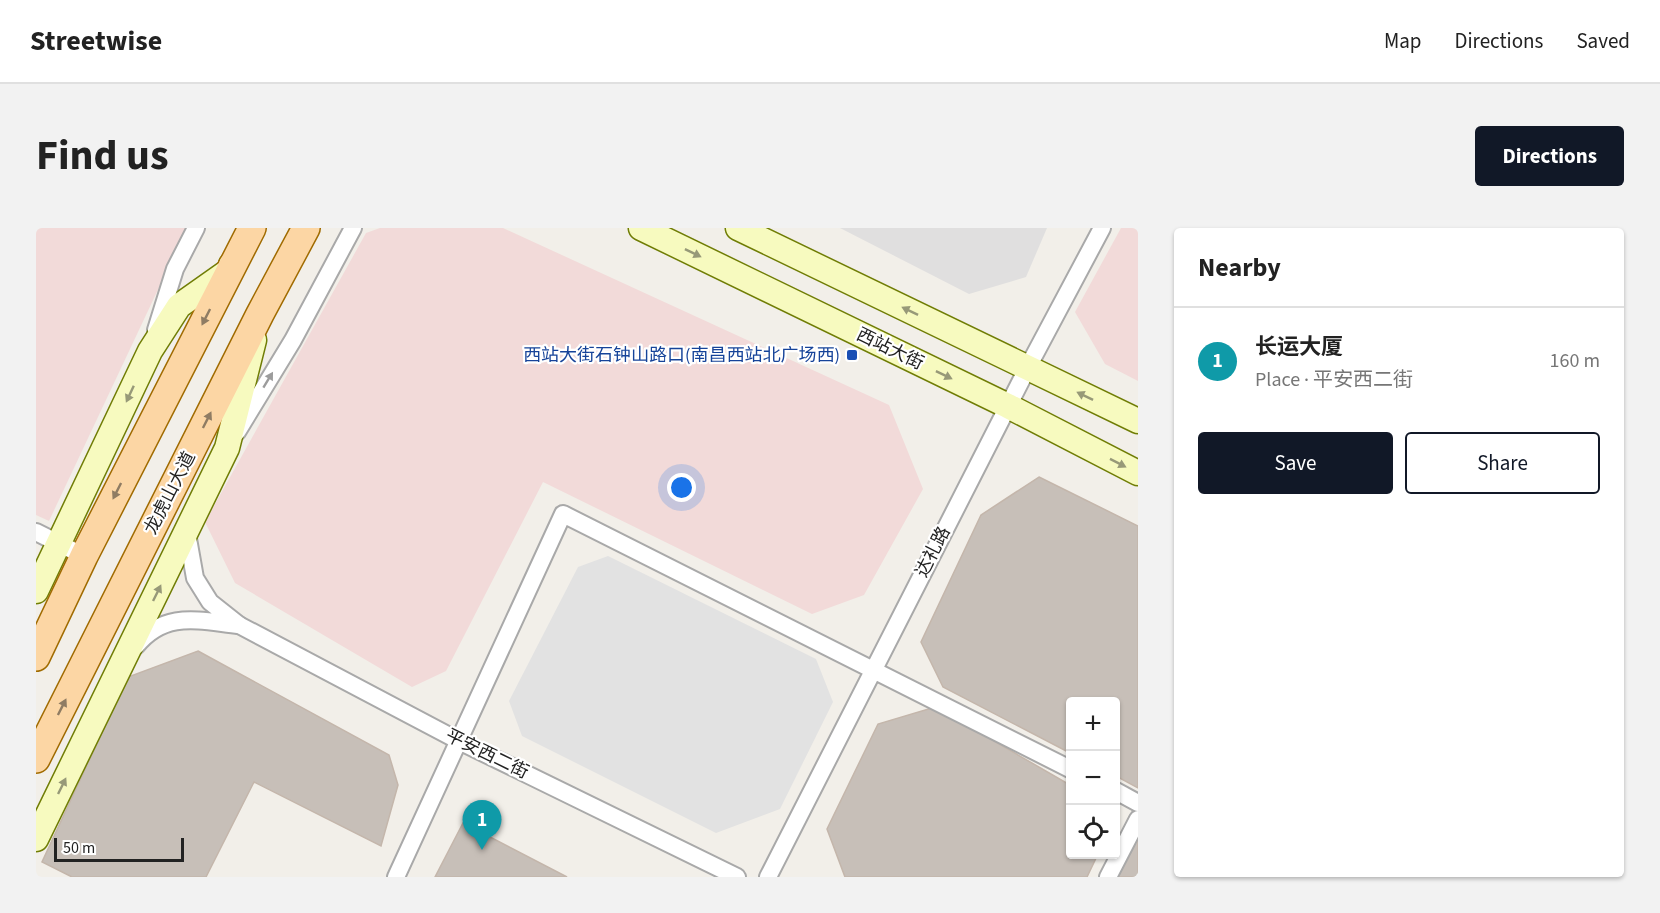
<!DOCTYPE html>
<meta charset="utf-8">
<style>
:root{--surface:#fff;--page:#f2f2f2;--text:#222;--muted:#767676;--line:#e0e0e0;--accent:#111827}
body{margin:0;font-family:"Source Sans 3","Noto Sans SC",sans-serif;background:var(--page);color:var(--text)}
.controls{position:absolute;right:18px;bottom:18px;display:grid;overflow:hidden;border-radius:6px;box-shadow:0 2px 4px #0004}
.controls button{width:54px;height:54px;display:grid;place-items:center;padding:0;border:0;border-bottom:2px solid var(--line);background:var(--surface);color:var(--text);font:30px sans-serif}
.scale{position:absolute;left:18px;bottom:15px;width:130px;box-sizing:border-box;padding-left:6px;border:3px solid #222;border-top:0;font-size:16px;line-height:21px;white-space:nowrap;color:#222;-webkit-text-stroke:4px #fff;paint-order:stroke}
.you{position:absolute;left:646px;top:260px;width:21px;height:21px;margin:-15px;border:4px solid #fff;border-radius:50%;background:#1a73e8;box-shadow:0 0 0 9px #1a73e833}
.badge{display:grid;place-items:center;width:39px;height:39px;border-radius:50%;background:var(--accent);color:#fff;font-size:20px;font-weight:700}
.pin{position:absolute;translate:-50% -50px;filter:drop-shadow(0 2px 3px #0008)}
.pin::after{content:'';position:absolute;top:32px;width:21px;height:18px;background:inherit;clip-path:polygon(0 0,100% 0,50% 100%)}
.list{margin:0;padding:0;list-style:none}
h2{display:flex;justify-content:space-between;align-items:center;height:78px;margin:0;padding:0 24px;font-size:26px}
h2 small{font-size:20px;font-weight:400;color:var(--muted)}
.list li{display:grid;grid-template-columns:39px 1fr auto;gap:18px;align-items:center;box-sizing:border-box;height:108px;padding:0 24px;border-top:2px solid var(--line)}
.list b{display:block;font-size:22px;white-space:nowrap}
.list p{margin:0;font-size:20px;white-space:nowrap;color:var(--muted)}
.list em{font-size:20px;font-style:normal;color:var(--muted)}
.actions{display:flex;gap:12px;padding:18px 24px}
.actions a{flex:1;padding:14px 0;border:2px solid var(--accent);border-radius:6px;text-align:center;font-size:21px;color:var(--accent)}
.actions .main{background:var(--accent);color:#fff}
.icon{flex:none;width:33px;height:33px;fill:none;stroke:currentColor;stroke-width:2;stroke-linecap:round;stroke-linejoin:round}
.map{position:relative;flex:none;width:1102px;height:649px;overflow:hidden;border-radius:6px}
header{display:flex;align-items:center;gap:36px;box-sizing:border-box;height:84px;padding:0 30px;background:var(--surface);border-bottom:2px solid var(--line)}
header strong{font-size:28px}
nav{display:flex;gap:33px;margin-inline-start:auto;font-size:21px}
.intro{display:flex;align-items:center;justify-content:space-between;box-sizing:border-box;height:144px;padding:0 36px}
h1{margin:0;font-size:42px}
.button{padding:15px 27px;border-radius:6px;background:var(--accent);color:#fff;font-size:21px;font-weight:700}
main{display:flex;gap:36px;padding:0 36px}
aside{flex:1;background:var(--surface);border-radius:6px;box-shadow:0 2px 4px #0004}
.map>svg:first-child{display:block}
</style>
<header>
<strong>Streetwise</strong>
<nav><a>Map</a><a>Directions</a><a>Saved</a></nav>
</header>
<div class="intro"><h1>Find us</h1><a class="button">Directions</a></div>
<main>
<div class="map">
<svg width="1102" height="649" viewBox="0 0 1102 649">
<rect width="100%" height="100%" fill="#f2efe9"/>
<path fill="#e0dfdf" d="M 804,0 L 1011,0 L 990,49 L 933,66 Z"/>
<g fill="#f2dad9">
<path d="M 0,0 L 151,0 L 13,293 L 0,287 Z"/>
<path d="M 344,0 L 467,0 L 853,177 L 887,261 L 828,367 L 776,386 L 507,254 L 410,443 L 376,459 L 199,355 L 169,294 L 330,5 Z"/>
<path d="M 1085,0 L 1102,0 L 1102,153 L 1069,136 L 1039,84 Z"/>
</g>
<path fill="#e2e2e2" d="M 572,328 L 780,431 L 797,474 L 744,581 L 680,605 L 486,508 L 473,473 L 542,339 Z"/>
<g fill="#c7bfb8" stroke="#c4b6ab" stroke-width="1.5">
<path d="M 1003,249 L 1102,298 L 1102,560 L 1080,548 L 1080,473 L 1034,473 L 1034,525 L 907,459 L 885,414 L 945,287 Z"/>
<path d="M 162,423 L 353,527 L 362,557 L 345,618 L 218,554 L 170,649 L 36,649 L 6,634 L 92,449 Z"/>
<path d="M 899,479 L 1034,557 L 1034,626 L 1062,626 L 1051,649 L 809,649 L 791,601 L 842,496 Z"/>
<path d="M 427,595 L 531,649 L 399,649 Z"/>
<path d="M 1102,604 L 1102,649 L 1079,649 Z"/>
</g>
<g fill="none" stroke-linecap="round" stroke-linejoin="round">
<defs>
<g id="minor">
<path d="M 120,102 L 139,41 L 160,0"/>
<path d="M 201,204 L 257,112 L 317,0"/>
<path d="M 0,304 L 48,328"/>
<path d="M 203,397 L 423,513 L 701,649"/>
<path d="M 100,418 C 129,382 163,393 203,397 L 174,374 L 159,350 L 151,305"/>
<path d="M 1080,563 L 1102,575"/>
<path d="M 360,649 L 527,286 L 1034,541"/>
<path d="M 732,649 L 992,139 L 1066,0"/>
<path d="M 1072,649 L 1102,591"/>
</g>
<g id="secondary">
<path d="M 605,0 L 972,178 L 1102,245"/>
<path d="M 702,0 L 1102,193"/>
<path d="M 0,363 L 114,123 L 143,78 L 194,42 L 195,37"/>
<path d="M 0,611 L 191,220 L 218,112"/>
</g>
<g id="primary">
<path d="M 0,429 L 48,328 L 216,0"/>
<path d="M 0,531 L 224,86 L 270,0"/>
</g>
</defs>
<use href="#minor" stroke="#a9a9a9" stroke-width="20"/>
<use href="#secondary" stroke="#707d05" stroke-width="27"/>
<use href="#primary" stroke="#a06b00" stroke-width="30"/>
<use href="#minor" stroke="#fff" stroke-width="16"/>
<use href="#secondary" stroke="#f7fabf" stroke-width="24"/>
<use href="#primary" stroke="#fcd6a4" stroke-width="27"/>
</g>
<defs><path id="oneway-solid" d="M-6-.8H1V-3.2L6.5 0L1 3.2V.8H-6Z" transform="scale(1.5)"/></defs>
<g fill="#979978">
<use href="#oneway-solid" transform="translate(657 25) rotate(26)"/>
<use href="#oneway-solid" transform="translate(874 83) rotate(-154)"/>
<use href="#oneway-solid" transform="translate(908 147) rotate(26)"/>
<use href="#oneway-solid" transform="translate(94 166) rotate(115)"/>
<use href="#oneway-solid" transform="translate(1049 168) rotate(-154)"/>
<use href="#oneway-solid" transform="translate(1082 235) rotate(27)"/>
<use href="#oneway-solid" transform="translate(121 365) rotate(-64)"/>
<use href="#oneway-solid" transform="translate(26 558) rotate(-64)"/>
</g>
<g fill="#8f7c63">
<use href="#oneway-solid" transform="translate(170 89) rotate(117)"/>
<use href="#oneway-solid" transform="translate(171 192) rotate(-63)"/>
<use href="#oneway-solid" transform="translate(81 263) rotate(117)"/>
<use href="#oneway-solid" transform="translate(26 479) rotate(-63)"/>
</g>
<use fill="#9c9c9c" href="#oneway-solid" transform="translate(232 152) rotate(-59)"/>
<rect fill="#1a4fb4" stroke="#fff" stroke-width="2" x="810" y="121" width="12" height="12" rx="3"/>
<g text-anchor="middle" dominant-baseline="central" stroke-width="4.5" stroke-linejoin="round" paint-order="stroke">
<g font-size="18" fill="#222" stroke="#fff">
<text transform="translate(854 121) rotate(26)">西站大街</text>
<text transform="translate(134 265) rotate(-63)">龙虎山大道</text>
<text transform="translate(897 324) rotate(-63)">达礼路</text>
<text transform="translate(451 526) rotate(26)">平安西二街</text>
</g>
<g font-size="18" fill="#164399" stroke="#fff" text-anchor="end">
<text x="804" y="127">西站大街石钟山路口(南昌西站北广场西)</text>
</g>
</g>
</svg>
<div class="controls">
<button>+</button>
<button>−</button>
<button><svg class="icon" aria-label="locate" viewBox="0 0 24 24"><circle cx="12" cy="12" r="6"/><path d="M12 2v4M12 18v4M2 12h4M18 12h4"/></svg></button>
</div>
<div class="scale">50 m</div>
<div class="you"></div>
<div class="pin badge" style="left:446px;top:622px;background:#0f9aa8">1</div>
</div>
<aside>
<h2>Nearby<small></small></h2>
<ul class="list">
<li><span class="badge" style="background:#0f9aa8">1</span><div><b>长运大厦</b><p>Place · 平安西二街</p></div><em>160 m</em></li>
</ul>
<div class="actions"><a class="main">Save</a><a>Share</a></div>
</aside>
</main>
